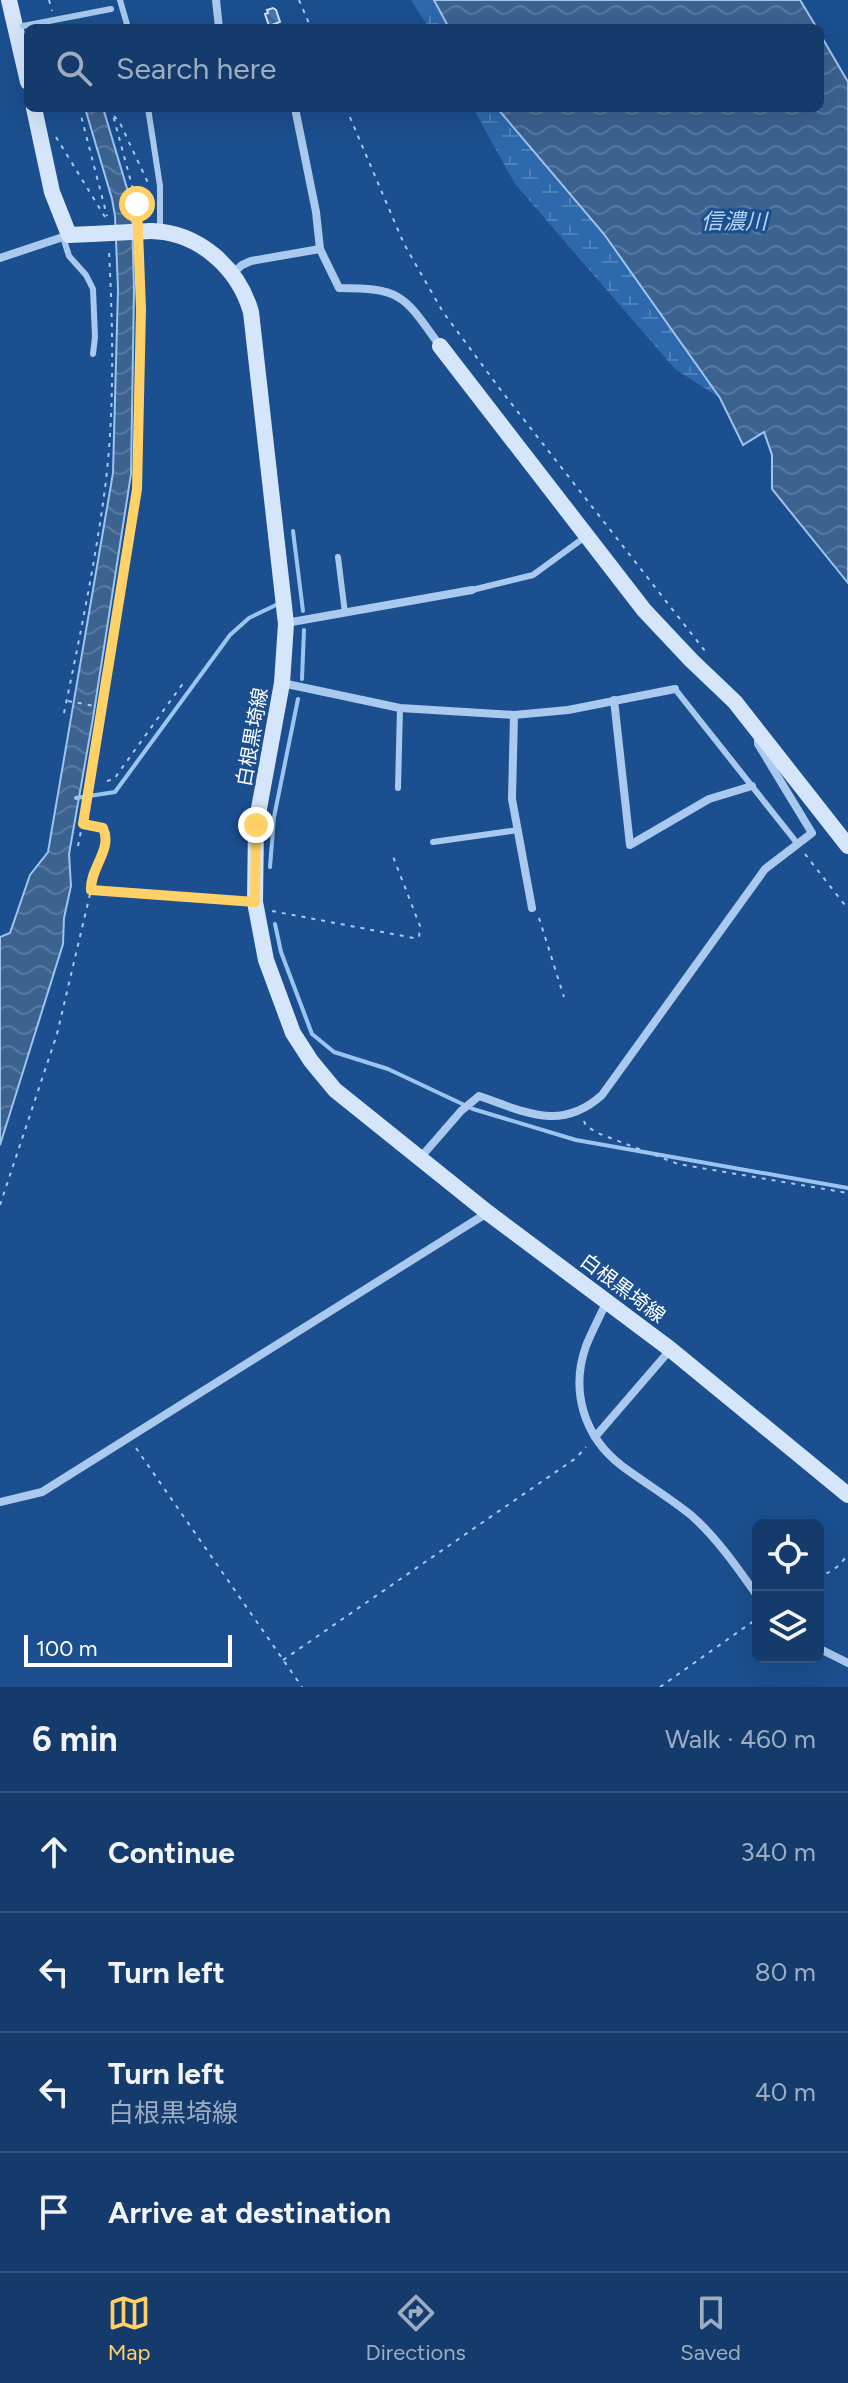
<!DOCTYPE html>
<meta charset="utf-8">
<style>
:root{--surface:#143b6b;--page:#1d4271;--text:#f1f3f6;--muted:#9dadc1;--line:#33557e;--accent:#ffd166}
body{margin:0;font-family:Figtree,"Noto Sans JP",sans-serif;background:var(--page);color:var(--text)}
.controls{position:absolute;right:24px;bottom:24px;display:grid;overflow:hidden;border-radius:12px;box-shadow:0 8px 32px #0002}
.controls button{width:72px;height:72px;display:grid;place-items:center;padding:0;border:0;border-bottom:2px solid var(--line);background:var(--surface);color:var(--text);font:40px sans-serif}
.scale{position:absolute;left:24px;bottom:20px;width:208px;box-sizing:border-box;padding-left:8px;border:4px solid #fff;border-top:0;font-size:22px;line-height:28px;white-space:nowrap;color:#fff;-webkit-text-stroke:6px #1b4f8f;paint-order:stroke}
.stop{position:absolute;width:24px;height:24px;margin:-18px;border:6px solid #ffd166;border-radius:50%;background:#fff}
.stop.end{background:#ffd166;border-color:#fff;box-shadow:0 2px 8px #0008}
.list{margin:0;padding:0;list-style:none}
h2{display:flex;justify-content:space-between;align-items:center;height:104px;margin:0;padding:0 32px;font-size:34px}
h2 small{font-size:26px;font-weight:400;color:var(--muted)}
.list li{display:grid;grid-template-columns:52px 1fr auto;gap:24px;align-items:center;box-sizing:border-box;height:120px;padding:0 32px;border-top:2px solid var(--line)}
.list b{display:block;font-size:30px;white-space:nowrap}
.list p{margin:0;font-size:26px;white-space:nowrap;color:var(--muted)}
.list em{font-size:26px;font-style:normal;color:var(--muted)}
.icon{flex:none;width:44px;height:44px;fill:none;stroke:currentColor;stroke-width:2;stroke-linecap:round;stroke-linejoin:round}
.map{position:relative;flex:none;width:848px;height:1687px;overflow:hidden}
.search{position:absolute;background:var(--surface);box-shadow:0 8px 32px #0002;left:24px;right:24px;top:24px;height:88px;display:flex;align-items:center;gap:20px;box-sizing:border-box;padding:0 28px;border-radius:12px;color:var(--muted);font-size:30px}
.sheet{height:584px;background:var(--surface)}
nav{display:flex;justify-content:space-around;align-items:center;box-sizing:border-box;height:112px;border-top:2px solid var(--line);background:var(--surface);font-size:22px;color:var(--muted)}
nav a{display:grid;justify-items:center;gap:4px}
nav .on{color:var(--accent)}
.map>svg:first-child{display:block}
</style>
<div class="map">
<svg width="848" height="1687" viewBox="0 0 848 1687">
<defs>
<pattern id="wetland-marsh" width="20" height="14" patternUnits="userSpaceOnUse" patternTransform="scale(2)"><rect width="20" height="14" fill="#2e69ad"/><path d="M1 5h8M5 5V1M11 12h8M15 12V8" fill="none" stroke="#4d80b9"/></pattern>
<pattern id="water-waves" width="16" height="10" patternUnits="userSpaceOnUse" patternTransform="scale(2)"><rect width="16" height="10" fill="#3c6290"/><path d="M0 5q4-4 8 0t8 0" fill="none" stroke="#597aa1"/></pattern>
<pattern id="building-back-hatch" width="6" height="6" patternUnits="userSpaceOnUse" patternTransform="scale(2)"><rect width="6" height="6" fill="#4478b7"/><path d="M-1 5l2 2M0 0l6 6M5-1l2 2" fill="none" stroke="#486282"/></pattern>
</defs>
<rect width="100%" height="100%" fill="#1b4f8f"/>
<g fill="url(#wetland-marsh)">
<path d="M 411,0 L 434,0 L 449,28 L 429,28 Z"/>
<path d="M 473,108 L 497,108 L 604,234 L 720,398 L 675,369 L 515,184 Z"/>
</g>
<g fill="url(#water-waves)" stroke="#9cc4f0" stroke-width="2">
<path d="M 434,0 L 800,0 L 817,28 L 449,28 Z"/>
<path d="M 820,34 L 848,82 L 848,583 L 772,489 L 772,455 L 764,432 L 743,445 L 720,398 L 604,234 L 497,108 L 820,108 Z"/>
<path d="M 85,108 L 103,108 L 129,195 L 132,215 L 134,290 L 131,474 L 93,718 L 69,854 L 71,886 L 64,918 L 63,944 L 0,1145 L 0,937 L 10,933 L 30,875 L 48,852 L 113,473 L 118,289 L 115,216 L 112,199 Z"/>
</g>
<g fill="none" stroke-linecap="round" stroke-linejoin="round">
<g stroke="#9cc4f0" stroke-width="4">
<path d="M 293,531 L 303,611"/>
<path d="M 302,679 L 304,630"/>
<path d="M 76,798 L 115,792 L 230,635 L 249,618 L 276,605"/>
<path d="M 270,867 L 274,817 L 298,699"/>
<path d="M 275,924 L 281,952 L 312,1034 L 334,1052 L 388,1069 L 473,1109 L 576,1140 L 848,1188"/>
</g>
</g>
<path fill="url(#building-back-hatch)" stroke="#cfe3fa" stroke-width="2" d="M 273,8 L 276,10 L 280,22 L 269,26 L 265,14 L 268,13 L 267,10 Z"/>
<g fill="none" stroke-linecap="round" stroke-linejoin="round">
<g stroke="#a9c9ee" stroke-width="2" stroke-dasharray="4 6" stroke-linecap="butt">
<path d="M 49,0 L 52,11"/>
<path d="M 299,0 L 311,28"/>
<path d="M 79,108 L 107,216"/>
<path d="M 111,108 L 137,204 L 137,215"/>
<path d="M 346,108 L 404,244 L 443,312 L 500,389 L 705,651"/>
<path d="M 114,116 L 120,123 L 149,185"/>
<path d="M 56,137 L 105,217"/>
<path d="M 68,701 L 100,707"/>
<path d="M 64,713 C 79,641 94,568 104,496 C 115,415 113,331 109,250"/>
<path d="M 107,781 L 114,779 L 184,682"/>
<path d="M 78,846 L 90,786 L 100,707 L 137,489 L 141,309 L 139,246"/>
<path d="M 805,854 L 848,909"/>
<path d="M 92,890 L 241,901"/>
<path d="M 272,911 L 414,938 L 419,937 L 420,926 L 392,854"/>
<path d="M 539,918 L 564,997"/>
<path d="M 584,1121 L 586,1126 L 600,1134 L 678,1164 L 848,1193"/>
<path d="M 0,1205 L 57,1034 L 91,890 C 90,867 113,850 103,828 L 83,824"/>
<path d="M 136,1448 L 302,1687"/>
<path d="M 818,1579 L 837,1567 L 848,1555"/>
<path d="M 283,1660 L 576,1458 L 586,1447"/>
<path d="M 660,1687 L 758,1618"/>
</g>
<g stroke="#a9c9ee" stroke-width="6">
<path d="M 120,0 L 128,28"/>
<path d="M 148,108 L 160,186 L 160,231"/>
<path d="M 63,237 L 69,256 L 86,275 L 93,289 L 95,337 L 93,354"/>
<path d="M 338,557 L 345,613"/>
<path d="M 472,590 L 533,575 L 585,537"/>
<path d="M 675,689 L 797,843"/>
<path d="M 398,788 L 400,708"/>
<path d="M 433,842 L 518,830"/>
</g>
<g stroke="#a9c9ee" stroke-width="8">
<path d="M 216,0 L 219,28"/>
<path d="M 295,108 L 316,212 L 320,249 L 339,288 C 403,288 404,296 440,346"/>
<path d="M 0,258 L 69,235"/>
<path d="M 233,273 L 242,265 L 251,261 L 320,249"/>
<path d="M 286,623 L 472,590"/>
<path d="M 282,683 L 400,708 L 514,715 L 568,710 L 675,689"/>
<path d="M 614,700 L 630,845 L 709,799 L 752,786"/>
<path d="M 514,715 L 512,799 L 532,908"/>
<path d="M 421,1157 L 461,1111 L 479,1096 C 525,1112 561,1132 602,1095 L 765,869 L 812,833 L 758,744 L 758,739"/>
<path d="M 607,1301 C 600,1316 592,1331 586,1346 C 570,1391 584,1437 622,1466 C 645,1483 670,1498 692,1516 C 717,1538 739,1570 758,1597"/>
<path d="M 595,1437 L 670,1350"/>
<path d="M 0,1502 L 42,1492 L 487,1213"/>
<path d="M 818,1648 L 848,1663"/>
</g>
<g stroke="#d6e6fa" stroke-width="16">
<path d="M 9,0 L 28,82"/>
<path d="M 34,108 L 52,192 L 69,235 L 92,234"/>
<path d="M 151,231 C 198,232 238,267 251,312 L 286,624 L 282,683 L 256,825 L 255,902 L 266,960 L 293,1033 L 311,1061 L 335,1090 L 487,1212 L 670,1349 L 848,1495"/>
<path d="M 440,346 L 644,610 L 691,660 L 735,702 L 848,846"/>
</g>
<path stroke="#a9c9ee" stroke-width="6" d="M 23,26 L 111,9"/>
<path stroke="#d6e6fa" stroke-width="16" d="M 92,234 L 151,231"/>
</g>
<g fill="none" stroke-linecap="round" stroke-linejoin="round">
<path stroke="#ffd166" stroke-width="10" d="M 137,204 L 141,309 L 137,489 L 83,824 L 103,828 C 113,850 90,867 91,890 L 255,902 L 256,825"/>
</g>
<g text-anchor="middle" dominant-baseline="central" stroke-width="6" stroke-linejoin="round" paint-order="stroke">
<g font-size="20" fill="#fff" stroke="#1b4f8f">
<text transform="translate(252 737) rotate(-80)">白根黒埼線</text>
<text transform="translate(623 1288) rotate(37)">白根黒埼線</text>
</g>
<g font-size="22" font-style="italic" fill="#b5d3f5" stroke="#1b4f8f">
<text x="734" y="221">信濃川</text>
</g>
</g>
</svg>
<div class="controls">
<button><svg class="icon" aria-label="locate" viewBox="0 0 24 24"><circle cx="12" cy="12" r="6"/><path d="M12 2v4M12 18v4M2 12h4M18 12h4"/></svg></button>
<button><svg class="icon" aria-label="layers" viewBox="0 0 24 24"><path d="M12 4l9 5-9 5-9-5zM3 14l9 5 9-5"/></svg></button>
</div>
<div class="scale">100 m</div>
<div class="stop" style="left:137px;top:204px"></div>
<div class="stop end" style="left:256px;top:825px"></div>
<div class="search"><svg class="icon" aria-label="search" viewBox="0 0 24 24"><circle cx="10" cy="10" r="6"/><path d="M15 15l6 6"/></svg>Search here</div>
</div>
<section class="sheet">
<h2>6 min<small>Walk · 460 m</small></h2>
<ul class="list">
<li><svg class="icon" aria-label="ahead" viewBox="0 0 24 24"><path d="M12 20V5M6 11l6-6 6 6"/></svg><div><b>Continue</b></div><em>340 m</em></li>
<li><svg class="icon" aria-label="left" viewBox="0 0 24 24"><path d="M17 20v-9H6M10 6l-5 5 5 5"/></svg><div><b>Turn left</b></div><em>80 m</em></li>
<li><svg class="icon" aria-label="left" viewBox="0 0 24 24"><path d="M17 20v-9H6M10 6l-5 5 5 5"/></svg><div><b>Turn left</b><p>白根黒埼線</p></div><em>40 m</em></li>
<li><svg class="icon" aria-label="arrive" viewBox="0 0 24 24"><path d="M6 21V4h12l-3 4 3 4H6"/></svg><div><b>Arrive at destination</b></div></li>
</ul>
</section>
<nav>
<a class="on"><svg class="icon" aria-label="map" viewBox="0 0 24 24"><path d="M3 6l6-2 6 2 6-2v14l-6 2-6-2-6 2zM9 4v14M15 6v14"/></svg>Map</a>
<a><svg class="icon" aria-label="directions" viewBox="0 0 24 24"><path d="M12 3l9 9-9 9-9-9zM9 14v-3h6M13 9l2 2-2 2"/></svg>Directions</a>
<a><svg class="icon" aria-label="saved" viewBox="0 0 24 24"><path d="M7 4h10v16l-5-4-5 4z"/></svg>Saved</a>
</nav>
